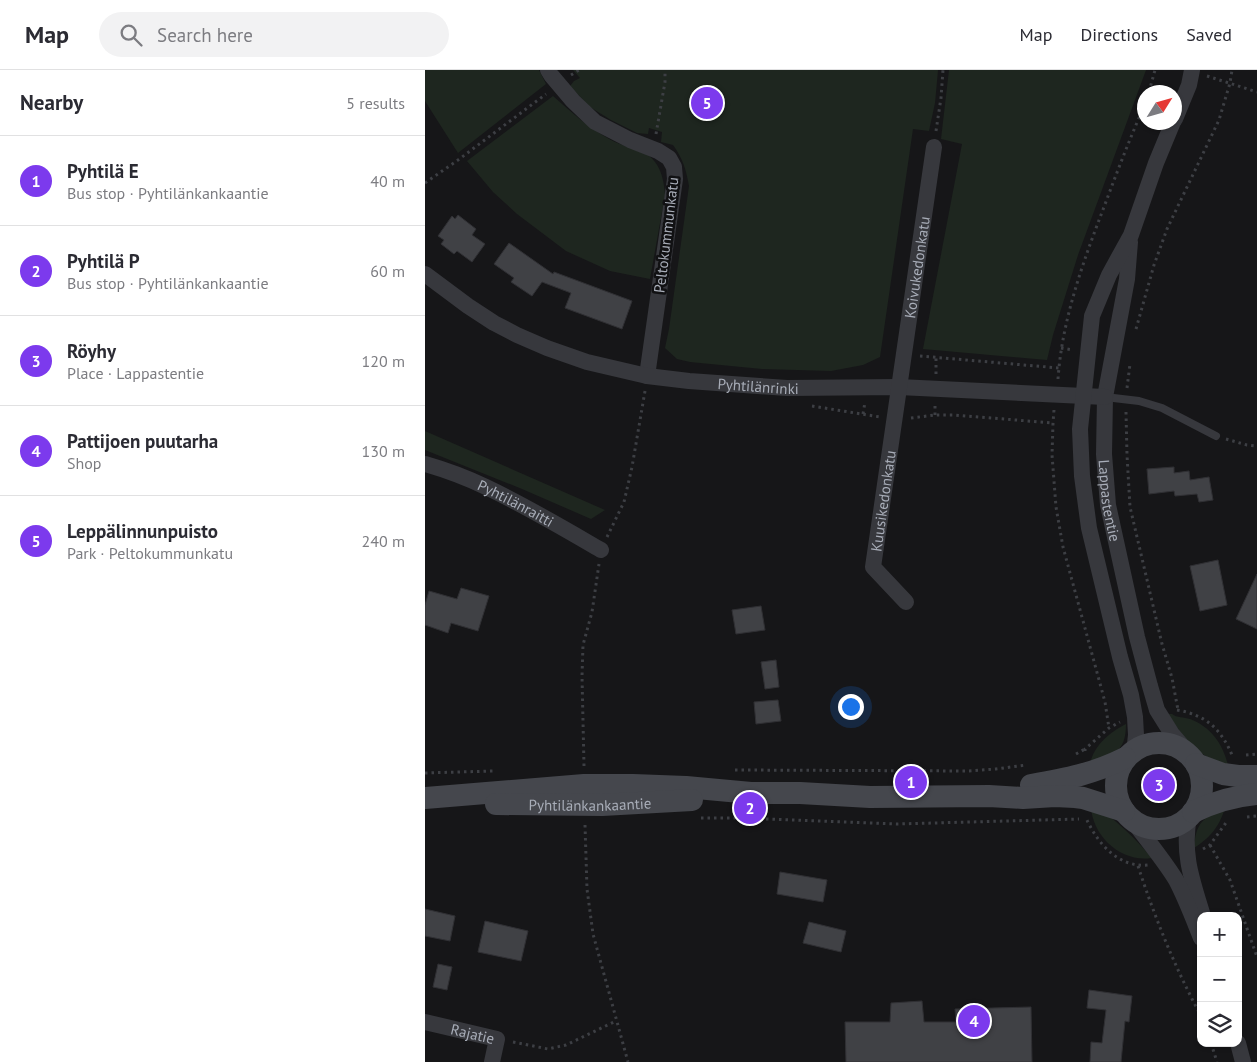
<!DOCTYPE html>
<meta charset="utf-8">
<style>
:root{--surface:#fff;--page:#f2f2f3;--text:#2b2b33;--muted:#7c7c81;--line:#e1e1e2;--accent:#7c3aed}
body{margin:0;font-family:"PT Sans",sans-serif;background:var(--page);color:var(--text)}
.controls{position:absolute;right:15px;bottom:15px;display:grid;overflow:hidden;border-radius:10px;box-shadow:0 1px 4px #0004}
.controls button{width:45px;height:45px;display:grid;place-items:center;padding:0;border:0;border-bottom:1px solid var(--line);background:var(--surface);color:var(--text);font:25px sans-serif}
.compass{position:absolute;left:712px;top:15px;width:45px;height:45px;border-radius:50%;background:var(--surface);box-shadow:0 1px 4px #0004;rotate:53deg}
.you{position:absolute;left:425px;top:636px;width:18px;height:18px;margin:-12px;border:4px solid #fff;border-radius:50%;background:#1a73e8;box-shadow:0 0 0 8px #1a73e833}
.badge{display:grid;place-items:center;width:32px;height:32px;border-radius:50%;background:var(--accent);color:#fff;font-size:16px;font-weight:700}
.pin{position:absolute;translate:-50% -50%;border:2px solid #fff;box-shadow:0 1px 5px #0006}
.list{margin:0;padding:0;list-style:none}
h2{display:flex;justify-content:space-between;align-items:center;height:65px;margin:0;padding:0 20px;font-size:21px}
h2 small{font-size:16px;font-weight:400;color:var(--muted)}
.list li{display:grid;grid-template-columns:32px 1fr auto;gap:15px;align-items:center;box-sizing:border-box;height:90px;padding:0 20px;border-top:1px solid var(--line)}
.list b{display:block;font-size:19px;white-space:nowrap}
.list p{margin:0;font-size:16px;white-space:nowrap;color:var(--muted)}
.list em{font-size:16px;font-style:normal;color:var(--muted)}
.icon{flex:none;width:28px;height:28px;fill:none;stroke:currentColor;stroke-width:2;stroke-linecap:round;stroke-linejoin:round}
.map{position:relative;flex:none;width:832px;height:992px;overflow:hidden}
header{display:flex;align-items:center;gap:30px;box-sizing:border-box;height:70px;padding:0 25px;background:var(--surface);border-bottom:1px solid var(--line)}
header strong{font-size:24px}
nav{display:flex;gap:28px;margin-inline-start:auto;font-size:18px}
.search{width:350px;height:45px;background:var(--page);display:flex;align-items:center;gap:12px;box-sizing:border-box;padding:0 18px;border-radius:28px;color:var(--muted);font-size:19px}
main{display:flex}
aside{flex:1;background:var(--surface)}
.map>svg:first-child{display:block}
</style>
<header>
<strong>Map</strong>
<div class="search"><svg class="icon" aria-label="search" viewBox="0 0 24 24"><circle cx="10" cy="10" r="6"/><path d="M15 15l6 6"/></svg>Search here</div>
<nav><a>Map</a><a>Directions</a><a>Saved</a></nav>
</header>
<main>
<aside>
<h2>Nearby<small>5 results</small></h2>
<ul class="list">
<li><span class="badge">1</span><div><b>Pyhtilä E</b><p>Bus stop · Pyhtilänkankaantie</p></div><em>40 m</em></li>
<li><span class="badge">2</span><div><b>Pyhtilä P</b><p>Bus stop · Pyhtilänkankaantie</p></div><em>60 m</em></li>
<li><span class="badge">3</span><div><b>Röyhy</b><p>Place · Lappastentie</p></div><em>120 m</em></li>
<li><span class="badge">4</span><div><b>Pattijoen puutarha</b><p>Shop</p></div><em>130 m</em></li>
<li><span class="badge">5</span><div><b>Leppälinnunpuisto</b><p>Park · Peltokummunkatu</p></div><em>240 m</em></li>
</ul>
</aside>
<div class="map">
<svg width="832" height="992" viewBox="0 0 832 992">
<rect width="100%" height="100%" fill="#161618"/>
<g fill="#1e261f">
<path d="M 0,0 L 114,0 L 121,14 L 33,83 L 0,31 Z"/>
<path d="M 148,0 L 513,0 L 510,33 L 504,61 L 488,59 L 455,287 L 438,295 L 406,301 L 337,299 L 265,292 L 252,289 L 240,278 L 244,259 L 264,116 C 261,99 258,89 248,75 L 236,72 L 237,62 L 224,58 L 223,64 L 212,63 L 186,50 L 165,37 L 145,16 L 149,11 L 155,8 Z"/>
<path d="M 524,0 L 721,0 L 653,185 L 628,265 L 622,290 L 498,279 L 537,74 L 516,69 Z"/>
<path d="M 128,26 C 146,42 165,59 186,70 C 195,75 206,77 215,81 C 234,88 239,107 240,125 L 225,209 L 185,201 L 141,181 L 92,144 L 68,122 L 42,91 Z"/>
<path d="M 0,361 L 180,440 L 166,449 L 97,419 L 0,380 Z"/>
<path d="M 743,644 L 747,644 C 752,648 759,647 765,649 C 786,657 798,674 803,695 C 797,693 790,691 784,688 C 767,679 753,660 743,644 Z"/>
<path d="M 701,654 C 701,683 688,684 665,695 C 668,676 685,662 701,654 Z"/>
<path d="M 666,736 C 684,741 714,773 727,788 C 696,793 667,766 666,736 Z"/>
<path d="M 800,738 C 794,757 786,767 769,778 C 771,751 778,749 800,738 Z"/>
</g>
<g fill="#404145" stroke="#303034">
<path d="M 33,145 L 51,159 L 47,165 L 60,174 L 47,192 L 32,181 L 29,184 L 16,174 L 19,170 L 13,166 L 27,146 L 30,149 Z"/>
<path d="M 84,173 L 128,204 L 129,202 L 207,231 L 197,259 L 140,238 L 146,223 L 117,212 L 107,226 L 86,212 L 89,208 L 69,194 Z"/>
<path d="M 749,397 L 749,403 L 764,401 L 765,410 L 784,407 L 788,430 L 774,432 L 772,424 L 750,426 L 749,421 L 724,424 L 722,399 Z"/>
<path d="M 793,490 L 802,535 L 775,541 L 765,496 Z"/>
<path d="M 832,504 L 832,559 L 811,549 Z"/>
<path d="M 36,518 L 64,526 L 53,561 L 26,553 L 23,563 L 0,555 L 0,535 L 4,521 L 32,529 Z"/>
<path d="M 336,536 L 340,560 L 311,564 L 307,540 Z"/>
<path d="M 351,590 L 354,617 L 340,619 L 336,592 Z"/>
<path d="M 353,630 L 356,651 L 331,654 L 329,632 Z"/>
<path d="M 355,802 L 402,810 L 398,832 L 352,824 Z"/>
<path d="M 0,839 L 30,846 L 25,871 L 0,866 Z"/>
<path d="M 60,851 L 103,861 L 96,891 L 53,882 Z"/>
<path d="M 384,852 L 421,861 L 416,882 L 378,873 Z"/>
<path d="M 13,894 L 27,897 L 22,920 L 8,917 Z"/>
<path d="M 664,920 L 707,926 L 704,952 L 700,951 L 696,992 L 665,992 L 666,972 L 677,973 L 681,940 L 662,938 Z"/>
<path d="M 497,931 L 499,952 L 531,952 L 530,939 L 606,937 L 607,992 L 421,992 L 420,952 L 465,952 L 466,933 Z"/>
</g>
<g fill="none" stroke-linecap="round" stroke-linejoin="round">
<g stroke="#3d3f44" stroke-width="3" stroke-dasharray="2.5 4" stroke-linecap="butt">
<path d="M 146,5 L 154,0"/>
<path d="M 782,6 L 832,22"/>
<path d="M 724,22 L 730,0"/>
<path d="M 511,61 L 516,28 L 518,0"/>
<path d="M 231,64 L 240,12 L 240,0"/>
<path d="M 0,113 L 33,90 L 121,24"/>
<path d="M 711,259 L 729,195 L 742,159 L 794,50 L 805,13 L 807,0"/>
<path d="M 636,278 L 648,280"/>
<path d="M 495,286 L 634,298"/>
<path d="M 511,304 L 511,287"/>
<path d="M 633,309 C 637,250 658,192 679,137 C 692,102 705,68 720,34"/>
<path d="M 702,318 L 705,294"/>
<path d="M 387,336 L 455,347"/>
<path d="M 629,340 L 628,353 L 627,385 L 631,437 L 638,477 L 680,632 L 684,658"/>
<path d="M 701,342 L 702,385 L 705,437 L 737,574 L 747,608 L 753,640"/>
<path d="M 438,344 L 440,332"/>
<path d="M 510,345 L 510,333"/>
<path d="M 486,348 L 510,345 L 529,345 L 628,353"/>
<path d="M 801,369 L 822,375 L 832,376"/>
<path d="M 182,467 L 199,432 L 207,397 L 220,321"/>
<path d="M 752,640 C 781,645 796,659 807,685"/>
<path d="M 660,681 L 660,679 L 684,658 L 695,652"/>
<path d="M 651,684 L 660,679"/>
<path d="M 821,685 L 832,684"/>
<path d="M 159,696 L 157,606 L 158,575 L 167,542 L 174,494"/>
<path d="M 310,700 L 544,701 L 571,699 L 601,695"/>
<path d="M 0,703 L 69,701"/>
<path d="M 822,747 L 832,746"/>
<path d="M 276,748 L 317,748 L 472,754 L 654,749"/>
<path d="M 662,750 C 673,774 694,798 723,795"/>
<path d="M 160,755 L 162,819 L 168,864 L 203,992"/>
<path d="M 785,775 L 805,810 L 832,887"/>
<path d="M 778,779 L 785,775 L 803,750"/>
<path d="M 713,796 C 730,848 750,898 776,946"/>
<path d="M 88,972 L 123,979 L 141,975 L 191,951"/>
<path d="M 786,973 L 792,992"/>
</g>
<path stroke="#37383d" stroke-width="8" d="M 680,327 L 714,331 L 737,338 L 791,366"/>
<g stroke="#37383d" stroke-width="16">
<path d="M 123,0 L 126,5 L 148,31 L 170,52 L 205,70 L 233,81 L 244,88 L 249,97 L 250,109 L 222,306"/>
<path d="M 750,49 L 764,15 L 767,0"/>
<path id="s1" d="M 705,172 L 702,209 L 680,327 L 679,384 L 683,435 L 712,567 L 725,616 L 732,640 L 747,664 L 764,684"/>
<path id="s2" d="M 0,204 L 43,236 L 69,253 L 92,265 L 122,278 L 162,292 L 222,306 L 264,311 L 362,318 L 474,317 L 680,327"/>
<path id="s3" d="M 0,394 C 21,400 42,408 61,417 C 101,436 138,458 176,480"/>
<path id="s4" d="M 481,532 L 448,497 L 509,77"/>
<path d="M 706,683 L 710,674 L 711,665 L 710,647 L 706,625 L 695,587 L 664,458 L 657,406 L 655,359 L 667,246 L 684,205 L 706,165 L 731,93 L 748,52"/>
<path d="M 764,747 C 757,784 767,810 778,846"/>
<path d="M 707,750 C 722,770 738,789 751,810 C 761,829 768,848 776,868"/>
<path id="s5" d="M 0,952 L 72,969 L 67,992"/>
<path d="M 813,973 L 818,992"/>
</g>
<g stroke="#45474d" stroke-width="22">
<circle cx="734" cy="716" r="43"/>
<path d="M 771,694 L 798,704 L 813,706 L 832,706"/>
<path d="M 606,715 C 641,709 668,704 700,688"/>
<path d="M 0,728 L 159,715 L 208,715 L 261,717 L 326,723 L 375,723 L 445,727 L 564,726 L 598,728 L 630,726 L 650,727 L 658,728 L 699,741"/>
<path id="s6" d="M 71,734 L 177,735 L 267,730"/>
<path d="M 768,742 C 789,732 809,726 832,724"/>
</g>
</g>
<g text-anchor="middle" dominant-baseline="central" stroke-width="5" stroke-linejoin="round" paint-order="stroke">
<g font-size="15" fill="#a8adb8" stroke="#111113">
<text transform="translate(241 165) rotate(-83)">Peltokummunkatu</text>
<text stroke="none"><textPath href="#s4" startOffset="351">Koivukedonkatu</textPath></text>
<text stroke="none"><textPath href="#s2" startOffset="359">Pyhtilänrinki</textPath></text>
<text stroke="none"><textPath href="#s4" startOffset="115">Kuusikedonkatu</textPath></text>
<text stroke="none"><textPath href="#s1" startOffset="261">Lappastentie</textPath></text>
<text stroke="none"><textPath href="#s3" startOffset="99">Pyhtilänraitti</textPath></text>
<text stroke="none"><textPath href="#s6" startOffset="94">Pyhtilänkankaantie</textPath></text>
<text stroke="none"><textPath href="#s5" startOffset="49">Rajatie</textPath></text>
</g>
</g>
</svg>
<div class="controls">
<button>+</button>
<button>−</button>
<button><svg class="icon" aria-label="layers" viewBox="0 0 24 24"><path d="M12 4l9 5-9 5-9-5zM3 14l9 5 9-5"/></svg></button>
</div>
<svg class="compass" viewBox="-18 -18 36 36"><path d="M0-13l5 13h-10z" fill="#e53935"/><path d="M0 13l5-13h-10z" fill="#7c7c81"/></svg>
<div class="you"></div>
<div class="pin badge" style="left:486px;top:712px">1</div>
<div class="pin badge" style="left:325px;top:738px">2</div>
<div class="pin badge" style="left:734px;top:715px">3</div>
<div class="pin badge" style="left:549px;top:951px">4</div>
<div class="pin badge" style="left:282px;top:33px">5</div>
</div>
</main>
